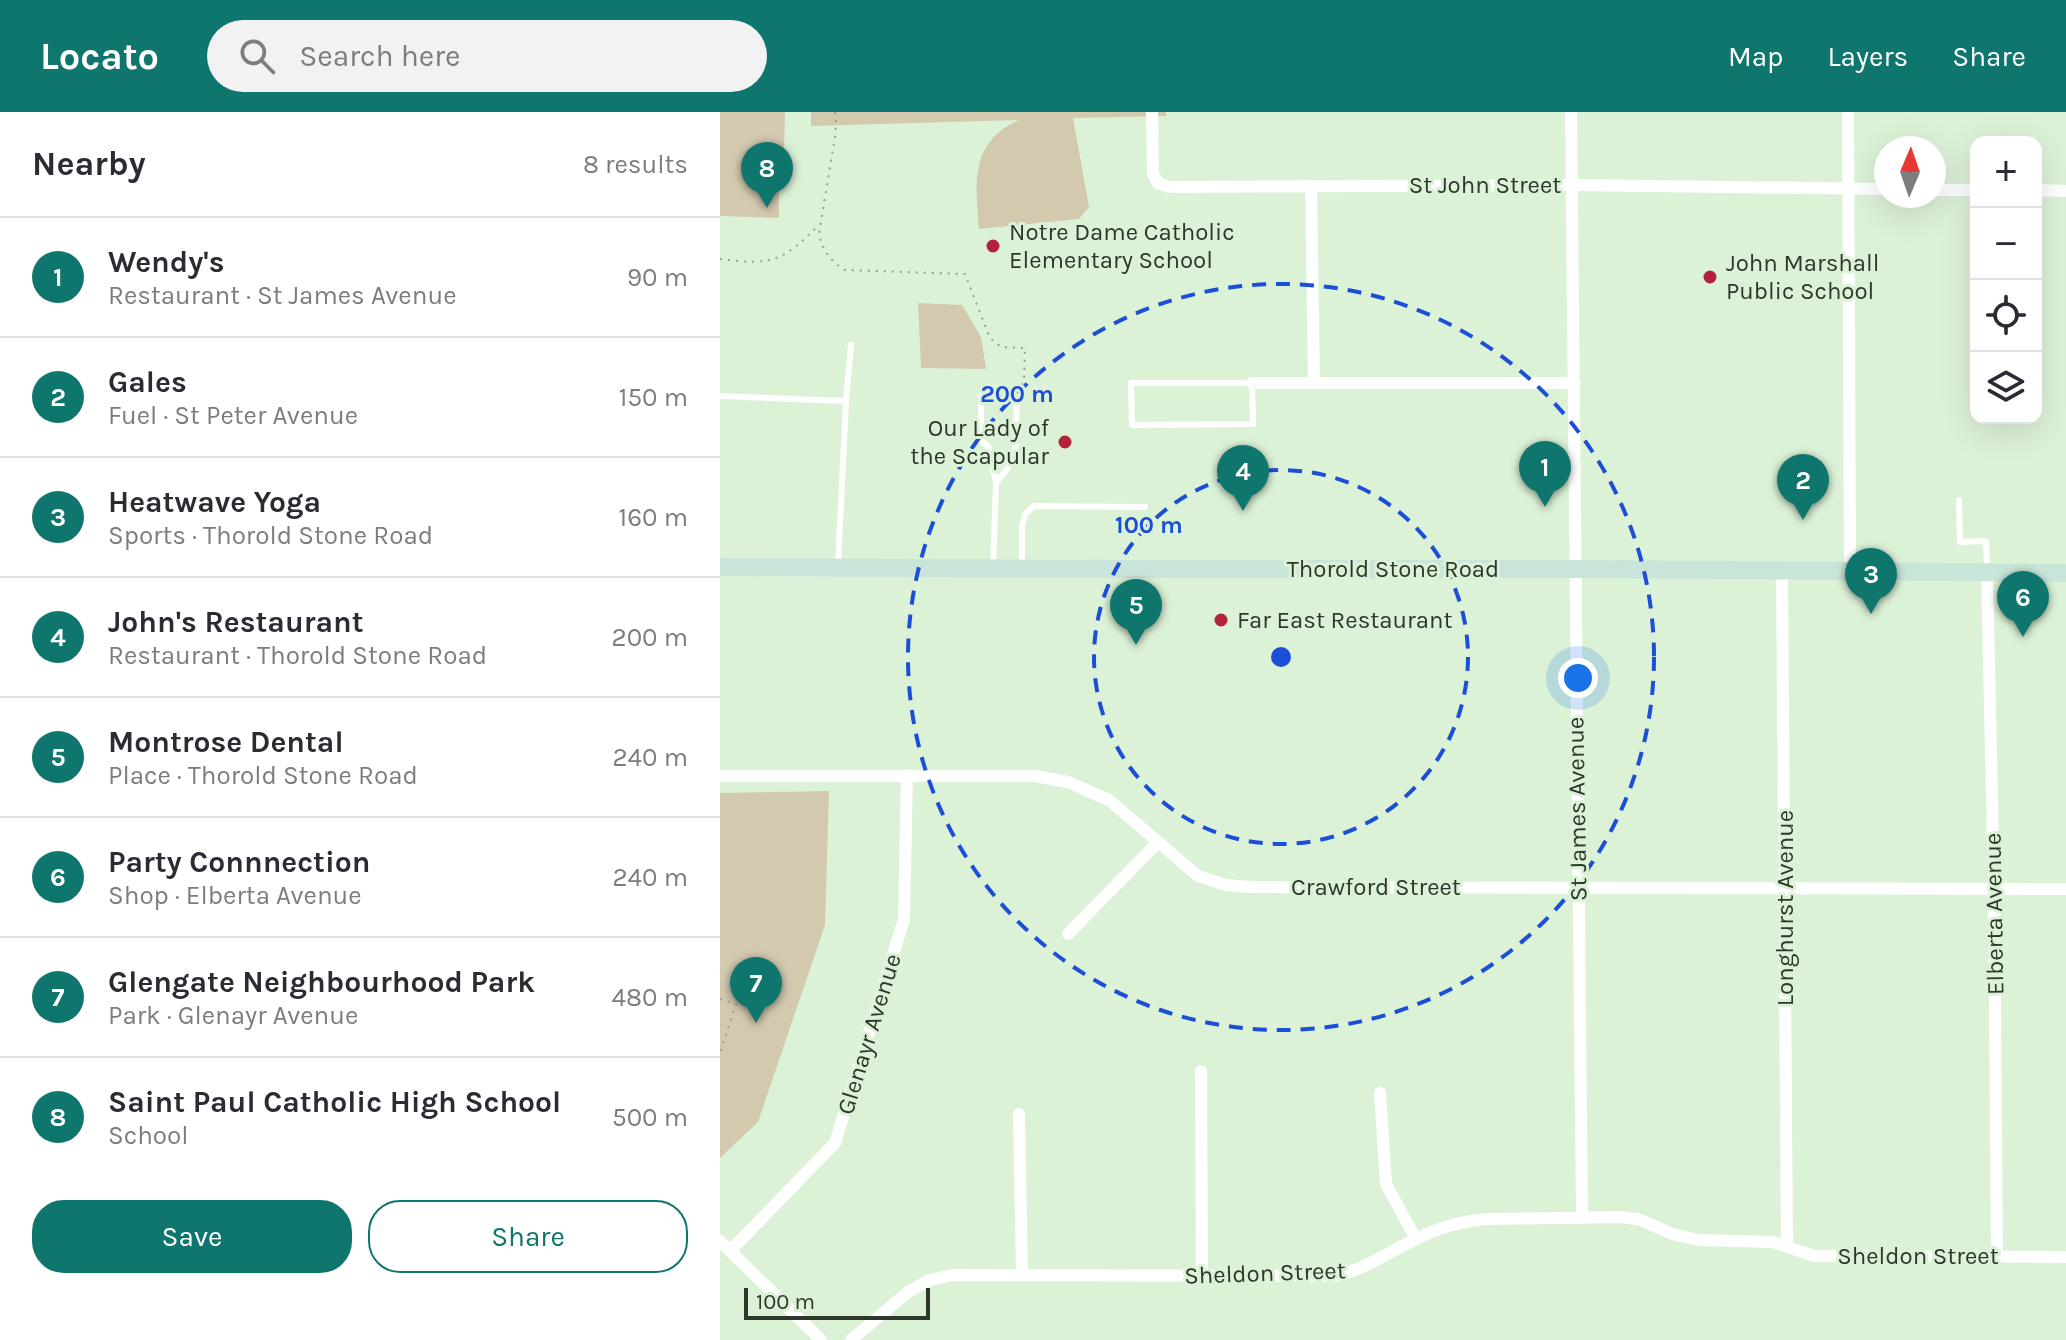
<!DOCTYPE html>
<meta charset="utf-8">
<style>
:root{--surface:#fff;--page:#f2f2f3;--text:#2b2b33;--muted:#7c7c81;--line:#e1e1e2;--accent:#0f766e}
body{margin:0;font-family:Karla,sans-serif;background:var(--page);color:var(--text)}
.controls{position:absolute;right:24px;top:24px;display:grid;overflow:hidden;border-radius:16px;box-shadow:0 8px 32px #0002}
.controls button{width:72px;height:72px;display:grid;place-items:center;padding:0;border:0;border-bottom:2px solid var(--line);background:var(--surface);color:var(--text);font:40px sans-serif}
.compass{position:absolute;left:1154px;top:24px;width:72px;height:72px;border-radius:50%;background:var(--surface);box-shadow:0 8px 32px #0002;rotate:2deg}
.scale{position:absolute;left:24px;bottom:20px;width:186px;box-sizing:border-box;padding-left:8px;border:4px solid #2e372c;border-top:0;font-size:22px;line-height:28px;white-space:nowrap;color:#2e372c;-webkit-text-stroke:6px #dcf2d7;paint-order:stroke}
.you{position:absolute;left:858px;top:566px;width:28px;height:28px;margin:-20px;border:6px solid #fff;border-radius:50%;background:#1a73e8;box-shadow:0 0 0 12px #1a73e833}
.badge{display:grid;place-items:center;width:52px;height:52px;border-radius:50%;background:var(--accent);color:#fff;font-size:26px;font-weight:700}
.pin{position:absolute;translate:-50% -66px;filter:drop-shadow(0 2px 4px #0008)}
.pin::after{content:'';position:absolute;top:42px;width:28px;height:24px;background:inherit;clip-path:polygon(0 0,100% 0,50% 100%)}
.list{margin:0;padding:0;list-style:none}
h2{display:flex;justify-content:space-between;align-items:center;height:104px;margin:0;padding:0 32px;font-size:34px}
h2 small{font-size:26px;font-weight:400;color:var(--muted)}
.list li{display:grid;grid-template-columns:52px 1fr auto;gap:24px;align-items:center;box-sizing:border-box;height:120px;padding:0 32px;border-top:2px solid var(--line)}
.list b{display:block;font-size:30px;white-space:nowrap}
.list p{margin:0;font-size:26px;white-space:nowrap;color:var(--muted)}
.list em{font-size:26px;font-style:normal;color:var(--muted)}
.actions{display:flex;gap:16px;padding:24px 32px}
.actions a{flex:1;padding:18px 0;border:2px solid var(--accent);border-radius:32px;text-align:center;font-size:28px;color:var(--accent)}
.actions .main{background:var(--accent);color:#fff}
.icon{flex:none;width:44px;height:44px;fill:none;stroke:currentColor;stroke-width:2;stroke-linecap:round;stroke-linejoin:round}
.map{position:relative;flex:none;width:1346px;height:1228px;overflow:hidden}
header{display:flex;align-items:center;gap:48px;box-sizing:border-box;height:112px;padding:0 40px;background:var(--accent);color:#fff}
header strong{font-size:38px}
nav{display:flex;gap:44px;margin-inline-start:auto;font-size:28px}
.search{width:560px;height:72px;background:var(--page);display:flex;align-items:center;gap:20px;box-sizing:border-box;padding:0 28px;border-radius:44px;color:var(--muted);font-size:30px}
main{display:flex}
aside{flex:1;background:var(--surface)}
.map>svg:first-child{display:block}
</style>
<header>
<strong>Locato</strong>
<div class="search"><svg class="icon" aria-label="search" viewBox="0 0 24 24"><circle cx="10" cy="10" r="6"/><path d="M15 15l6 6"/></svg>Search here</div>
<nav><a>Map</a><a>Layers</a><a>Share</a></nav>
</header>
<main>
<aside>
<h2>Nearby<small>8 results</small></h2>
<ul class="list">
<li><span class="badge">1</span><div><b>Wendy's</b><p>Restaurant · St James Avenue</p></div><em>90 m</em></li>
<li><span class="badge">2</span><div><b>Gales</b><p>Fuel · St Peter Avenue</p></div><em>150 m</em></li>
<li><span class="badge">3</span><div><b>Heatwave Yoga</b><p>Sports · Thorold Stone Road</p></div><em>160 m</em></li>
<li><span class="badge">4</span><div><b>John's Restaurant</b><p>Restaurant · Thorold Stone Road</p></div><em>200 m</em></li>
<li><span class="badge">5</span><div><b>Montrose Dental</b><p>Place · Thorold Stone Road</p></div><em>240 m</em></li>
<li><span class="badge">6</span><div><b>Party Connnection</b><p>Shop · Elberta Avenue</p></div><em>240 m</em></li>
<li><span class="badge">7</span><div><b>Glengate Neighbourhood Park</b><p>Park · Glenayr Avenue</p></div><em>480 m</em></li>
<li><span class="badge">8</span><div><b>Saint Paul Catholic High School</b><p>School</p></div><em>500 m</em></li>
</ul>
<div class="actions"><a class="main">Save</a><a>Share</a></div>
</aside>
<div class="map">
<svg width="1346" height="1228" viewBox="0 0 1346 1228">
<rect width="100%" height="100%" fill="#dcf2d7"/>
<g fill="#d2c9af">
<path d="M 0,0 L 65,0 L 63,72 L 59,72 L 59,106 L 0,104 Z"/>
<path d="M 91,0 L 446,0 L 446,4 L 353,6 L 369,95 L 359,107 L 259,117 C 255,71 250,29 299,8 L 91,14 Z"/>
<path d="M 198,191 L 242,193 L 261,225 L 266,257 L 201,256 Z"/>
<path d="M 109,679 L 105,813 L 38,1010 L 0,1046 L 0,681 Z"/>
</g>
<g fill="none" stroke-linecap="round" stroke-linejoin="round">
<g stroke="#93a38f" stroke-width="2" stroke-dasharray="2 6" stroke-linecap="butt">
<path d="M 115,0 L 116,10 L 115,25 L 99,122 C 103,139 110,149 125,158 L 245,162 L 270,226 L 281,235 L 305,236 L 304,268 L 301,275"/>
<path d="M 0,147 C 53,154 63,149 100,112"/>
<path d="M 0,887 L 16,892 L 0,941"/>
</g>
<g stroke="#fff" stroke-width="6">
<path d="M 411,271 L 532,271 L 533,312 L 412,313 Z"/>
<path d="M 0,284 L 126,289"/>
<path d="M 1239,388 L 1240,430 L 1266,429 L 1267,456"/>
<path d="M 118,452 L 126,289 L 131,233"/>
<path d="M 273,455 L 276,371 L 268,334 L 261,329 L 261,284 L 268,276 L 287,276 L 297,283 L 295,347 L 276,371"/>
<path d="M 302,455 L 302,415 L 305,402 L 314,394 L 425,395"/>
</g>
<g stroke="#fff" stroke-width="12">
<path d="M 432,0 L 433,62 L 438,71 L 449,75 L 852,73 L 1166,77"/>
<path d="M 851,0 L 862,1106"/>
<path d="M 1128,0 L 1130,459"/>
<path d="M 591,74 L 594,271"/>
<path d="M 1214,78 L 1256,78"/>
<path d="M 1316,78 L 1346,79"/>
<path d="M 532,271 L 855,271"/>
<path d="M 1062,459 L 1067,1134"/>
<path d="M 1267,460 L 1274,776 L 1277,1144"/>
<path d="M 0,664 L 315,664 L 348,670 L 389,688 L 478,764 L 506,773 L 530,775 L 1346,777"/>
<path d="M 348,822 L 438,730"/>
<path d="M 481,959 L 482,1164"/>
<path d="M 660,981 L 666,1072 L 696,1127"/>
<path d="M 299,1002 L 302,1163"/>
<path d="M 0,1129 L 101,1228"/>
<path d="M 10,1139 L 115,1031 L 184,807 L 187,663"/>
<path d="M 131,1228 L 188,1180 L 210,1168 L 232,1163 L 618,1164 C 648,1155 667,1141 694,1128 C 717,1116 742,1109 767,1107 L 903,1105 L 921,1108 L 952,1122 L 978,1128 L 1053,1130 L 1094,1144 L 1346,1145"/>
</g>
<path stroke="#c9e5d9" stroke-width="18" d="M 0,455 L 425,457 L 870,457 L 1346,461"/>
</g>
<g fill="none" stroke="#1d4ed8" stroke-width="4" stroke-dasharray="14 10">
<circle cx="561" cy="545" r="187"/>
<circle cx="561" cy="545" r="373"/>
</g>
<g fill="#b4213a" stroke="#dcf2d7" stroke-width="3">
<circle cx="273" cy="134" r="8"/>
<circle cx="990" cy="165" r="8"/>
<circle cx="345" cy="330" r="8"/>
<circle cx="501" cy="508" r="8"/>
</g>
<g text-anchor="middle" dominant-baseline="central" stroke-width="6" stroke-linejoin="round" paint-order="stroke">
<g font-size="24" fill="#2e372c" stroke="#dcf2d7">
<text x="765" y="73">St John Street</text>
<text x="673" y="457">Thorold Stone Road</text>
<text transform="translate(857 697) rotate(-91)">St James Avenue</text>
<text x="656" y="775">Crawford Street</text>
<text transform="translate(1065 796) rotate(-90)">Longhurst Avenue</text>
<text transform="translate(1274 802) rotate(-91)">Elberta Avenue</text>
<text transform="translate(149 922) rotate(-73)">Glenayr Avenue</text>
<text x="1198" y="1144">Sheldon Street</text>
<text transform="translate(545 1161) rotate(-2)">Sheldon Street</text>
</g>
<g font-size="24" fill="#2e372c" stroke="#dcf2d7" text-anchor="start">
<text x="289" y="120">Notre Dame Catholic<tspan x="289" dy="28">Elementary School</tspan></text>
<text x="1006" y="151">John Marshall<tspan x="1006" dy="28">Public School</tspan></text>
<text x="329" y="316" text-anchor="end">Our Lady of<tspan x="329" dy="28">the Scapular</tspan></text>
<text x="517" y="508">Far East Restaurant</text>
</g>
</g>
<circle cx="561" cy="545" r="12" fill="#1d4ed8" stroke="#dcf2d7" stroke-width="4"/>
<g font-size="24" text-anchor="middle" font-weight="bold" fill="#1d4ed8" stroke="#dcf2d7" stroke-width="6" stroke-linejoin="round" paint-order="stroke">
<text x="297" y="290">200 m</text>
<text x="429" y="421">100 m</text>
</g>
</svg>
<div class="controls">
<button>+</button>
<button>−</button>
<button><svg class="icon" aria-label="locate" viewBox="0 0 24 24"><circle cx="12" cy="12" r="6"/><path d="M12 2v4M12 18v4M2 12h4M18 12h4"/></svg></button>
<button><svg class="icon" aria-label="layers" viewBox="0 0 24 24"><path d="M12 4l9 5-9 5-9-5zM3 14l9 5 9-5"/></svg></button>
</div>
<svg class="compass" viewBox="-18 -18 36 36"><path d="M0-13l5 13h-10z" fill="#e53935"/><path d="M0 13l5-13h-10z" fill="#7c7c81"/></svg>
<div class="scale">100 m</div>
<div class="you"></div>
<div class="pin badge" style="left:825px;top:395px">1</div>
<div class="pin badge" style="left:1083px;top:408px">2</div>
<div class="pin badge" style="left:1151px;top:502px">3</div>
<div class="pin badge" style="left:523px;top:399px">4</div>
<div class="pin badge" style="left:416px;top:533px">5</div>
<div class="pin badge" style="left:1303px;top:525px">6</div>
<div class="pin badge" style="left:36px;top:911px">7</div>
<div class="pin badge" style="left:47px;top:96px">8</div>
</div>
</main>
